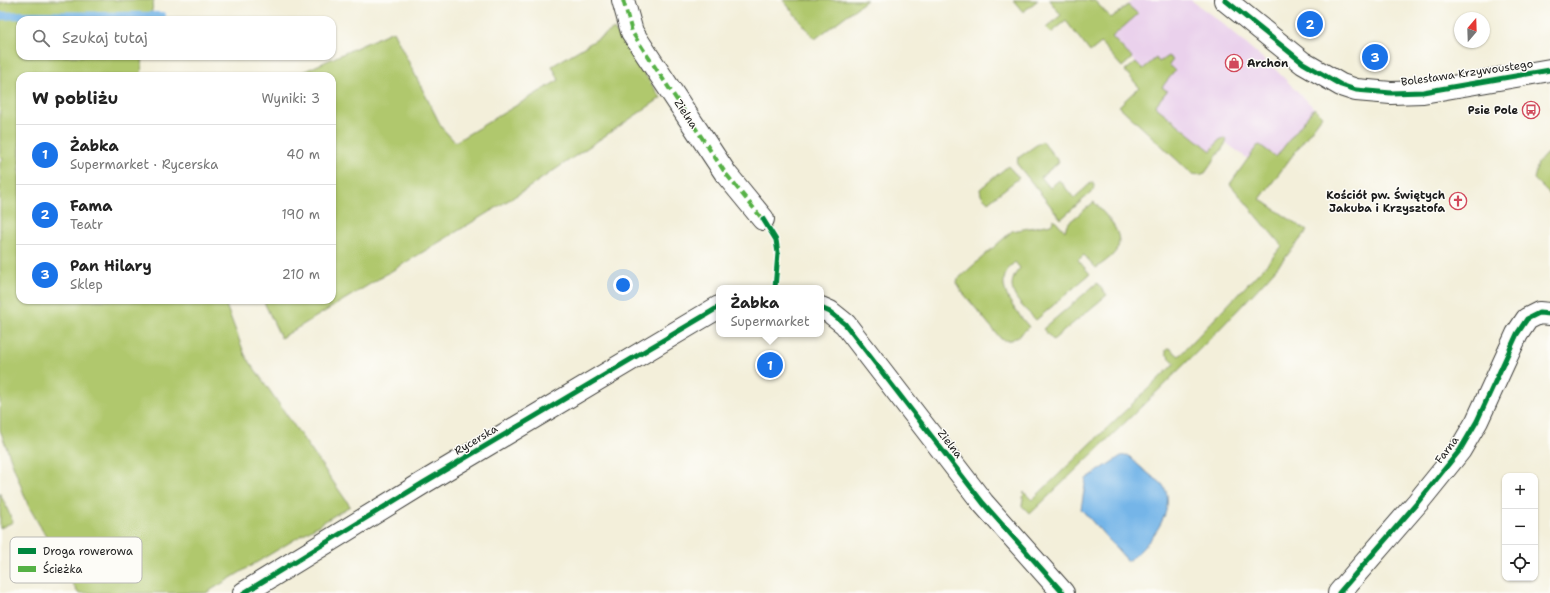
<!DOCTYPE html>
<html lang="pl">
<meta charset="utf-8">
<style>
:root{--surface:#fff;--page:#f6f6f6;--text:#222;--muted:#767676;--line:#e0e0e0;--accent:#1a73e8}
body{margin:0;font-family:"Shantell Sans",sans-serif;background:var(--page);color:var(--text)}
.controls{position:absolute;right:12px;bottom:12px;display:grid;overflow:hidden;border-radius:8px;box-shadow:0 1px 3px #0004}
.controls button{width:36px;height:36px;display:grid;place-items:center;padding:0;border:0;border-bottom:1px solid var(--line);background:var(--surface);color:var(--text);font:20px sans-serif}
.compass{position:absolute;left:1454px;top:12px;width:36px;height:36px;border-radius:50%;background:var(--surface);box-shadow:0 1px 3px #0004;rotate:19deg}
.you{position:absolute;left:623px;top:285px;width:14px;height:14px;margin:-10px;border:3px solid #fff;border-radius:50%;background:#1a73e8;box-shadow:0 0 0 6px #1a73e833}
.badge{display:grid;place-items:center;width:26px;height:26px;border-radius:50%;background:var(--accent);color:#fff;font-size:13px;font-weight:700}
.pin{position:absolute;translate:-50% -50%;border:2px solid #fff;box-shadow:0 1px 4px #0006}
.popup{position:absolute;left:716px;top:285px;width:108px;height:52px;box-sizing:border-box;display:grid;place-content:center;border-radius:8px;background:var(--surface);filter:drop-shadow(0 1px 3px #0005);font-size:13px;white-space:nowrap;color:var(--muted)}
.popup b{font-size:15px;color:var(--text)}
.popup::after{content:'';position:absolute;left:50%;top:100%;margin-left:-8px;border:8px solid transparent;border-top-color:var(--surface)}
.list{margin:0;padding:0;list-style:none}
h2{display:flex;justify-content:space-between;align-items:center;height:52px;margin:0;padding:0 16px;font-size:17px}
h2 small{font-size:13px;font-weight:400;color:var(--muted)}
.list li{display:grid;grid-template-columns:26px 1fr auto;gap:12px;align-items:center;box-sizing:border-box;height:60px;padding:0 16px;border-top:1px solid var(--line)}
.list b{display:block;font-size:15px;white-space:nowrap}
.list p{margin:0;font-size:13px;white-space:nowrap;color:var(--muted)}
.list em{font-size:13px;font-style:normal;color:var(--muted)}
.icon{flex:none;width:22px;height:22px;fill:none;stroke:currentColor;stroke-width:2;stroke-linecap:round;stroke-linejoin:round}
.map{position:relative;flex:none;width:1550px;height:593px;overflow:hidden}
.search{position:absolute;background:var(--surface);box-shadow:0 1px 3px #0004;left:16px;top:16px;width:320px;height:44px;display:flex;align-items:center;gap:10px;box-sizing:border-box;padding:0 14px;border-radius:12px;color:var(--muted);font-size:15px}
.panel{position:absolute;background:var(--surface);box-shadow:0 1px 3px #0004;left:16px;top:72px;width:320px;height:232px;border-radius:12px}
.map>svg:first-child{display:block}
</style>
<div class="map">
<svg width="1550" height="593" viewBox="0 0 1550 593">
<rect width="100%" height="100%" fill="#fdfcf7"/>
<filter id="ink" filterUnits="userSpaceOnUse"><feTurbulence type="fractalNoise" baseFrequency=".025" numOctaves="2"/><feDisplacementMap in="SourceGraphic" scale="8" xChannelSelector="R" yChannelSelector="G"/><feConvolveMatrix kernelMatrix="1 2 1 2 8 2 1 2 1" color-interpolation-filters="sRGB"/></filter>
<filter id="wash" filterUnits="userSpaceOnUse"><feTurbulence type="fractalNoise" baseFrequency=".012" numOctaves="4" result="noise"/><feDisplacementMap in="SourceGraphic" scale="16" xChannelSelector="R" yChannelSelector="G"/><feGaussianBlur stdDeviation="0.9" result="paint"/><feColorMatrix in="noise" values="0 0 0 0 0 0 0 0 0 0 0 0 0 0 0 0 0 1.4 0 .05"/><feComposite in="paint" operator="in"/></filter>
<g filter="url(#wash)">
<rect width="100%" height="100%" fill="#f3efda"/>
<path fill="#ead1ec" d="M 1133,0 L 1191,0 L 1222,23 L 1276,70 L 1322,116 L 1275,179 L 1221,139 L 1211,151 L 1155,106 L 1166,91 L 1143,70 L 1112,37 L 1111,18 Z"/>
<g fill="#b0c86d" stroke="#667244">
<path d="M 19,0 L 154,0 L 150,20 L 20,20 L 20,56 L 143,56 L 141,76 L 20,76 L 20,300 L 224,300 L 245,355 L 350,506 L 206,593 L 78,593 L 28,505 L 0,430 L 0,163 L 3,158 L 0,156 L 0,3 Z"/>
<path d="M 783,0 L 867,0 L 815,39 Z"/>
<path d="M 1013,0 L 1038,0 L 1023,12 Z"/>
<path d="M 1049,0 L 1094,0 L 1111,18 L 1128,5 L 1138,14 L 1112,37 L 1132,58 L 1122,67 L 1101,43 L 1090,52 L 1066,21 L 1051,33 L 1046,28 L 1061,15 Z"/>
<path d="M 614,29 L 661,98 L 522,192 L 281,338 L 263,300 L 332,300 L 332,76 L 294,76 L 393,31 L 442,128 L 455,142 L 559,80 L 552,66 Z"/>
<path d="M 1168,56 L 1173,60 L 1169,65 L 1175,71 L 1162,87 L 1167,91 L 1155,106 L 1211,151 L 1220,139 L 1224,138 L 1227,139 L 1226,143 L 1205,173 C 1200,175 1197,175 1192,174 L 1119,106 L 1139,87 L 1125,71 L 1136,62 L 1143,69 L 1156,58 L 1159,62 Z"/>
<path d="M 1314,108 L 1322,116 L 1260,199 L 1307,231 C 1275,272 1239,309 1203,346 C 1146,403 1088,458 1030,514 L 1022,506 L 1024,492 L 1032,500 L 1175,363 L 1166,354 L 1166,350 L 1169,348 L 1179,356 L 1268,263 L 1282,246 L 1230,184 L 1257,146 L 1260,145 L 1276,157 Z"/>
<path d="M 1042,141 L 1059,162 L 1041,177 L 1050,188 L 1059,180 L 1074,198 L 1092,182 L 1095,187 L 1093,191 L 1061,219 L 1017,164 L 1018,158 Z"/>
<path d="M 1546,154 L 1550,154 L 1550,195 L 1534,179 L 1538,163 Z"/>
<path d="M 1008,166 L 1019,178 L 988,202 L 981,195 L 980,189 Z"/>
<path d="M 1094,202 C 1104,214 1127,234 1116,251 C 1111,258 1103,263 1096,268 L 1084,255 L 1078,260 L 1090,274 L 1036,320 C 1020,304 1001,289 1020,268 L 1015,262 C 989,283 1015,309 1029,327 C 1020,334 1013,344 1001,339 L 959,288 L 957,282 L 958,279 L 1012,231 L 1046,225 L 1051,224 L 1054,219 L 1065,231 L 1067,224 Z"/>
<path d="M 1097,283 L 1107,295 L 1053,340 L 1043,329 Z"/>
<path d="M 0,493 L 13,522 L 0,528 Z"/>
</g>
<path fill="#74b5e8" stroke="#486882" d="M 1128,455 C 1135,462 1141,468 1149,474 C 1152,477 1158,480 1161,483 C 1182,506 1147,548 1128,561 L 1081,509 L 1086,479 L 1121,456 Z"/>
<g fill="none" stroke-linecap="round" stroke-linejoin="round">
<path stroke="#74b5e8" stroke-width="8" d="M 0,16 L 24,15 L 162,16"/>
</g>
</g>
<g filter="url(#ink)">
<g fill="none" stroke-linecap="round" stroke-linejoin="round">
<defs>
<g id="minor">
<path d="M 623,0 L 632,32 L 647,55 L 726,174 L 763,219"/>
<path d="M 1225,0 L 1303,63 L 1341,85 L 1356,90 L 1391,93 L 1423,92 L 1550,70"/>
<path d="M 821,308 L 830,312 L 845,324 L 983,503 L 1063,593"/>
<path d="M 244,593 L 423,483 L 719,307"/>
<path d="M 1339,593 L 1418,502 L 1460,450 L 1477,421 L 1517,334 L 1527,319 L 1539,313 L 1550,314"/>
</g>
</defs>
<use href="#minor" stroke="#3c3c38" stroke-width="24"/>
<use href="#minor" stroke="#fff" stroke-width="22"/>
<path stroke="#55b145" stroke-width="4" stroke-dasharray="8 4" stroke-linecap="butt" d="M 623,0 L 632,32 L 647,55 L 726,174 L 764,221"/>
<defs>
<g id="cycleway">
<path d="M 1225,0 L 1303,63 L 1341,85 L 1356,90 L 1391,93 L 1423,92 L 1550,70"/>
<path d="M 763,219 L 776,240 L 778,253 L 775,288"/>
<path d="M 821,308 L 830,312 L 845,324 L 983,503 L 1063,593"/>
<path d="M 244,593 L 423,483 L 719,307"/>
<path d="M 1339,593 L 1418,502 L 1460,450 L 1477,421 L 1517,334 L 1527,319 L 1539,313 L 1550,314"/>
</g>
</defs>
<use href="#cycleway" stroke="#fdfcf7" stroke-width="8"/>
<use href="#cycleway" stroke="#00873e" stroke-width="5"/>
</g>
</g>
<defs>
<symbol id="shop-ring" viewBox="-11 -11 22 22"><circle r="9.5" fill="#fdfcf7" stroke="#d1495b" stroke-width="1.5"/><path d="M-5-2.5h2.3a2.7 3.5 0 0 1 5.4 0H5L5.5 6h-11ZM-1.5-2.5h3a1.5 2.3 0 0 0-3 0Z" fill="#d1495b"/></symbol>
<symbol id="bus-ring" viewBox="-11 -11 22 22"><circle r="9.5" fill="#fdfcf7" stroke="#d1495b" stroke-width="1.5"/><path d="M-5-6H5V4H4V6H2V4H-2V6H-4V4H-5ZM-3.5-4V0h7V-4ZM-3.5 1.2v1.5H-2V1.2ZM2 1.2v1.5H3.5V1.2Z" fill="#d1495b"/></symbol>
<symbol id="church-ring" viewBox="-11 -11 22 22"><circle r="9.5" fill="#fdfcf7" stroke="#d1495b" stroke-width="1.5"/><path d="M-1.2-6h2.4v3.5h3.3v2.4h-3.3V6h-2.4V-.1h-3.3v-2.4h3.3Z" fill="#d1495b"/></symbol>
</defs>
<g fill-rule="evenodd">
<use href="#shop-ring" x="1224" y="53" width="20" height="20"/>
<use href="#bus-ring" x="1521" y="100" width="20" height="20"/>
<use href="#church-ring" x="1448" y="191" width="20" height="20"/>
</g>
<g text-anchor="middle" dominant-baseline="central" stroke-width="3" stroke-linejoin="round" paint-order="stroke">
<g font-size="11" font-weight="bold" fill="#1c1c1c" stroke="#fdfcf7" text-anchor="end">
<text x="1247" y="63" text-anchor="start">Archon</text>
<text x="1518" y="110">Psie Pole</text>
<text x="1445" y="195">Kościół pw. Świętych<tspan x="1445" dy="13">Jakuba i Krzysztofa</tspan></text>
</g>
<g font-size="11" fill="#1c1c1c" stroke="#fdfcf7">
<text transform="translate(1467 73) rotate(-8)">Bolesława Krzywoustego</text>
<text transform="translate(686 114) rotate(56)">Zielna</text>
<text transform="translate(476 440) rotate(-31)">Rycerska</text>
<text transform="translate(950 444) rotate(52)">Zielna</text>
<text transform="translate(1447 450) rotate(-53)">Farna</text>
</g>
</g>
<rect x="10" y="537" width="132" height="46" rx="6" fill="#fdfcf7" stroke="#bab9b5" stroke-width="1"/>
<rect x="18" y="548" width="18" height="6" fill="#00873e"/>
<rect x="18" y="566" width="18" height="6" fill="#55b145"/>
<g font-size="11" fill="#1c1c1c">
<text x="43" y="555">Droga rowerowa</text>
<text x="43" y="573">Ścieżka</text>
</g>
</svg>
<div class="controls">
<button>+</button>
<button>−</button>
<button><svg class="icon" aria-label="locate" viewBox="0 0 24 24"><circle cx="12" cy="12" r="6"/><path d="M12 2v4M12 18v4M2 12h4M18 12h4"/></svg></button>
</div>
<svg class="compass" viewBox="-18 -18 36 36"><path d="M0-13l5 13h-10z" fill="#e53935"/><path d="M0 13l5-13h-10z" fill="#767676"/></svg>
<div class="you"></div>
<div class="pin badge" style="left:770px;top:365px">1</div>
<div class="popup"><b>Żabka</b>Supermarket</div>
<div class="pin badge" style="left:1310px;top:24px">2</div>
<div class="pin badge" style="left:1375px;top:57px">3</div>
<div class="search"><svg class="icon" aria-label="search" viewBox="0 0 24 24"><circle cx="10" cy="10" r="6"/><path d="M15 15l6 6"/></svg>Szukaj tutaj</div>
<section class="panel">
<h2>W pobliżu<small>Wyniki: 3</small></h2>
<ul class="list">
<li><span class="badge">1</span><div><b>Żabka</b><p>Supermarket · Rycerska</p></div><em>40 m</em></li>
<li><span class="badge">2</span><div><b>Fama</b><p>Teatr</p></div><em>190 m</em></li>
<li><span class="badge">3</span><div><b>Pan Hilary</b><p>Sklep</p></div><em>210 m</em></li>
</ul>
</section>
</div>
